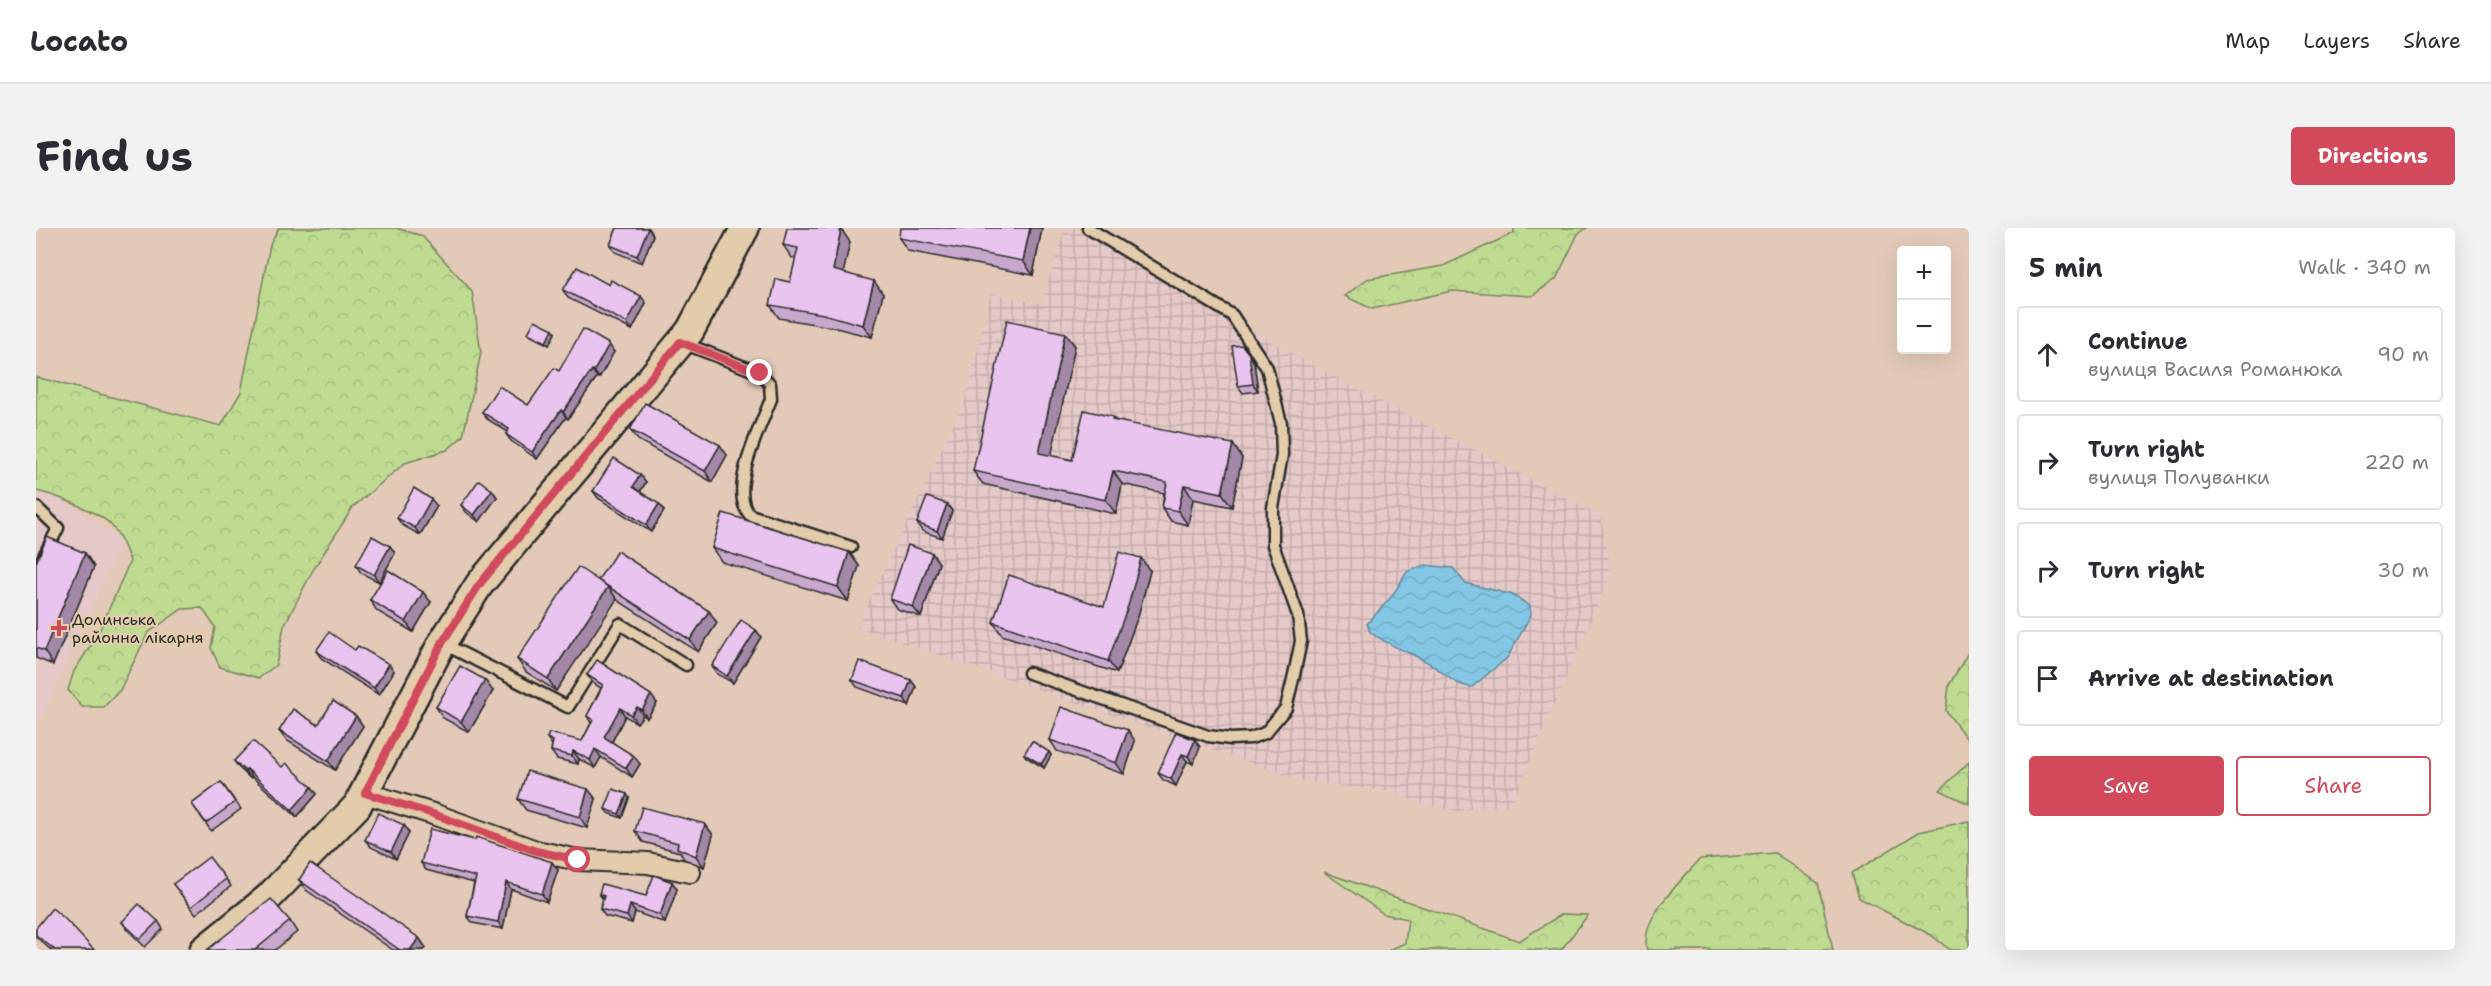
<!DOCTYPE html>
<meta charset="utf-8">
<style>
:root{--surface:#fff;--page:#f2f2f3;--text:#2b2b33;--muted:#7c7c81;--line:#e1e1e2;--accent:#d1495b}
body{margin:0;font-family:"Shantell Sans",sans-serif;background:var(--page);color:var(--text)}
.controls{position:absolute;right:18px;top:18px;display:grid;overflow:hidden;border-radius:6px;box-shadow:0 6px 24px #0002}
.controls button{width:54px;height:54px;display:grid;place-items:center;padding:0;border:0;border-bottom:2px solid var(--line);background:var(--surface);color:var(--text);font:30px sans-serif}
.stop{position:absolute;width:18px;height:18px;margin:-14px;border:4px solid #d1495b;border-radius:50%;background:#fff}
.stop.end{background:#d1495b;border-color:#fff;box-shadow:0 2px 6px #0008}
.list{margin:0;padding:0;list-style:none}
h2{display:flex;justify-content:space-between;align-items:center;height:78px;margin:0;padding:0 24px;font-size:26px}
h2 small{font-size:20px;font-weight:400;color:var(--muted)}
.list li{display:grid;grid-template-columns:39px 1fr auto;gap:18px;align-items:center;box-sizing:border-box;height:96px;margin:0 12px 12px;padding:0 12px;border:2px solid var(--line);border-radius:6px}
.list b{display:block;font-size:22px;white-space:nowrap}
.list p{margin:0;font-size:20px;white-space:nowrap;color:var(--muted)}
.list em{font-size:20px;font-style:normal;color:var(--muted)}
.actions{display:flex;gap:12px;padding:18px 24px}
.actions a{flex:1;padding:14px 0;border:2px solid var(--accent);border-radius:6px;text-align:center;font-size:21px;color:var(--accent)}
.actions .main{background:var(--accent);color:#fff}
.icon{flex:none;width:33px;height:33px;fill:none;stroke:currentColor;stroke-width:2;stroke-linecap:round;stroke-linejoin:round}
.map{position:relative;flex:none;width:1933px;height:722px;overflow:hidden;border-radius:6px}
header{display:flex;align-items:center;gap:36px;box-sizing:border-box;height:84px;padding:0 30px;background:var(--surface);border-bottom:2px solid var(--line)}
header strong{font-size:28px}
nav{display:flex;gap:33px;margin-inline-start:auto;font-size:21px}
.intro{display:flex;align-items:center;justify-content:space-between;box-sizing:border-box;height:144px;padding:0 36px}
h1{margin:0;font-size:42px}
.button{padding:15px 27px;border-radius:6px;background:var(--accent);color:#fff;font-size:21px;font-weight:700}
main{display:flex;gap:36px;padding:0 36px}
aside{flex:1;background:var(--surface);border-radius:6px;box-shadow:0 6px 24px #0002}
.map>svg:first-child{display:block}
</style>
<header>
<strong>Locato</strong>
<nav><a>Map</a><a>Layers</a><a>Share</a></nav>
</header>
<div class="intro"><h1>Find us</h1><a class="button">Directions</a></div>
<main>
<div class="map">
<svg width="1933" height="722" viewBox="0 0 1933 722">
<defs>
<pattern id="industrial-grid" width="8" height="8" patternUnits="userSpaceOnUse" patternTransform="scale(1.5)"><rect width="8" height="8" fill="#e5c8c8"/><path d="M0 4h8M4 0v8" fill="none" stroke="#c5acac"/></pattern>
<pattern id="forest-crowns" width="20" height="18" patternUnits="userSpaceOnUse" patternTransform="scale(1.5)"><rect width="20" height="18" fill="#bfdb92"/><path d="M2 6a3 3 0 1 1 6 0M12 15a3 3 0 1 1 6 0" fill="none" stroke="#a4bc7e"/></pattern>
<pattern id="water-waves" width="16" height="10" patternUnits="userSpaceOnUse" patternTransform="scale(1.5)"><rect width="16" height="10" fill="#84c7e5"/><path d="M0 5q4-4 8 0t8 0" fill="none" stroke="#72abc5"/></pattern>
</defs>
<rect width="100%" height="100%" fill="#e3cab8"/>
<filter id="ink" filterUnits="userSpaceOnUse"><feTurbulence type="fractalNoise" baseFrequency=".0167" numOctaves="2"/><feDisplacementMap in="SourceGraphic" scale="12" xChannelSelector="R" yChannelSelector="G"/><feConvolveMatrix kernelMatrix="1 2 1 2 8 2 1 2 1" color-interpolation-filters="sRGB"/></filter>
<g filter="url(#ink)">
<path fill="#e5c8c8" d="M 0,263 L 26,271 L 86,313 L 7,487 L 0,495 Z"/>
<path fill="url(#industrial-grid)" d="M 1029,0 L 1038,0 L 1291,145 L 1565,288 L 1575,345 L 1476,576 L 1421,583 L 1386,576 L 1356,564 L 1270,554 L 821,399 L 930,170 L 955,66 L 1005,76 Z"/>
<g fill="url(#forest-crowns)" stroke="#75835e" stroke-width="1.5">
<path d="M 243,0 L 360,0 L 386,8 L 436,63 L 445,125 L 427,208 L 411,222 L 369,235 L 317,279 L 277,342 L 248,398 L 240,437 L 223,450 L 184,439 L 175,420 L 179,399 L 166,380 L 146,381 L 112,405 L 84,462 L 68,479 L 46,479 L 32,462 L 38,443 L 61,408 L 94,333 C 89,319 84,306 73,295 C 62,284 17,266 0,263 L 0,149 L 185,198 L 205,164 L 234,17 Z"/>
<path d="M 1478,0 L 1551,0 L 1542,6 L 1520,51 L 1496,68 L 1416,63 L 1336,81 L 1309,68 L 1331,51 L 1407,38 L 1478,5 Z"/>
<path d="M 1933,423 L 1933,514 L 1910,483 L 1913,457 Z"/>
<path d="M 1933,534 L 1933,576 L 1904,562 Z"/>
<path d="M 1933,593 L 1933,722 L 1914,722 L 1895,707 L 1823,670 L 1816,645 L 1883,604 Z"/>
<path d="M 1739,625 L 1782,655 L 1797,722 L 1611,722 C 1603,690 1645,654 1664,631 Z"/>
<path d="M 1288,644 L 1483,713 L 1526,686 L 1552,687 L 1525,722 L 1353,722 L 1369,715 L 1372,691 L 1348,686 Z"/>
</g>
<path fill="url(#water-waves)" stroke="#60899b" stroke-width="1.5" d="M 1389,337 L 1417,340 L 1429,355 L 1477,367 L 1494,378 L 1495,387 L 1471,430 L 1436,459 C 1418,458 1410,446 1396,437 C 1376,425 1353,418 1334,404 L 1331,396 L 1356,368 L 1371,344 Z"/>
<g fill="none" stroke-linecap="round" stroke-linejoin="round">
<defs>
<g id="lane">
<path d="M 647,115 L 724,145 L 734,156 L 735,171 C 725,198 691,263 714,287 L 815,319"/>
<path d="M 0,279 L 22,300 L 0,344"/>
<path d="M 406,415 L 532,479 L 584,396 L 650,437"/>
<path d="M 993,445 L 1172,508 L 1195,511 L 1215,510 L 1229,505 L 1250,480 L 1258,447 L 1265,413 L 1262,387 L 1237,317 L 1237,280 L 1246,227 L 1245,195 L 1231,140 L 1196,87 L 1052,0"/>
</g>
<path id="street" d="M 329,565 L 397,586 L 500,623 L 542,632 L 612,635 L 654,644"/>
<path id="secondary" d="M 168,722 L 232,670 L 321,578 L 406,415 L 443,357 L 654,103 L 709,0"/>
</defs>
<use href="#lane" stroke="#2b2b2b" stroke-width="15"/>
<use href="#street" stroke="#2b2b2b" stroke-width="24"/>
<use href="#secondary" stroke="#2b2b2b" stroke-width="32"/>
<use href="#lane" stroke="#e2ccab" stroke-width="10"/>
<use href="#street" stroke="#e2ccab" stroke-width="20"/>
<use href="#secondary" stroke="#e2ccab" stroke-width="27"/>
</g>
<g fill="#c8a9cd" stroke="#2b2b2b" stroke-width="1.5">
<path d="M 581,0 L 613,0 L 617,7 L 606,35 L 579,24 L 574,17 Z"/>
<path d="M 1006,0 L 997,47 L 872,23 L 863,10 Z"/>
<path d="M 814,14 L 807,45 L 847,66 L 836,109 L 796,99 L 743,90 L 734,77 L 754,54 L 760,30 L 756,30 L 747,17 Z"/>
<path d="M 573,57 L 610,75 L 596,102 L 532,70 L 527,62 Z"/>
<path d="M 517,101 L 519,105 L 513,117 L 495,108 L 492,105 Z"/>
<path d="M 1029,105 L 1039,118 L 1015,227 L 1036,232 L 1077,189 L 1079,192 L 1206,230 L 1196,279 L 1157,271 L 1152,297 L 1135,293 L 1126,280 L 1128,265 L 1086,256 L 1080,286 L 947,256 L 937,243 Z"/>
<path d="M 578,124 L 563,150 L 561,149 L 532,191 L 530,189 L 501,231 L 475,213 L 470,206 L 472,204 L 451,191 L 446,184 L 492,177 L 523,143 Z"/>
<path d="M 1218,134 L 1222,163 L 1207,165 L 1202,158 Z"/>
<path d="M 594,202 L 691,227 L 676,254 L 602,212 Z"/>
<path d="M 604,247 L 610,254 L 604,264 L 628,283 L 615,304 L 562,270 L 557,263 Z"/>
<path d="M 456,262 L 461,269 L 443,294 L 430,284 L 425,277 Z"/>
<path d="M 911,276 L 916,283 L 906,310 L 886,303 L 881,295 Z"/>
<path d="M 401,278 L 384,307 L 366,297 L 361,290 Z"/>
<path d="M 354,318 L 359,325 L 343,354 L 325,345 L 320,337 Z"/>
<path d="M 676,320 L 813,324 L 823,338 L 812,373 L 686,334 Z"/>
<path d="M 49,325 L 58,339 L 17,437 L 0,430 L 0,335 Z"/>
<path d="M 896,325 L 903,335 L 885,389 L 861,381 L 854,371 Z"/>
<path d="M 1114,343 L 1102,388 L 1081,445 L 966,407 L 957,394 L 1068,379 Z"/>
<path d="M 562,352 L 673,383 L 681,395 L 662,424 L 580,371 L 520,463 L 490,444 L 481,431 Z"/>
<path d="M 334,372 L 395,374 L 377,404 L 341,383 Z"/>
<path d="M 720,402 L 725,409 L 697,455 L 681,446 L 676,438 Z"/>
<path d="M 319,422 L 358,443 L 343,467 L 285,430 L 280,423 Z"/>
<path d="M 551,447 L 621,475 L 611,490 L 607,487 L 601,495 L 589,488 L 576,514 L 604,536 L 596,549 L 565,529 L 559,540 L 543,531 L 542,536 L 521,531 L 515,523 L 516,517 L 511,510 L 546,513 L 555,495 L 551,488 L 565,460 L 557,455 Z"/>
<path d="M 816,452 L 875,452 L 880,459 L 873,478 L 821,459 Z"/>
<path d="M 457,463 L 433,504 L 407,490 L 400,479 Z"/>
<path d="M 320,488 L 327,498 L 299,542 L 250,512 L 243,503 L 282,497 Z"/>
<path d="M 1014,512 L 1099,513 L 1088,546 L 1021,523 Z"/>
<path d="M 1159,512 L 1164,519 L 1157,536 L 1151,533 L 1140,558 L 1127,552 L 1122,545 Z"/>
<path d="M 1013,524 L 1015,527 L 1008,540 L 990,529 L 988,526 Z"/>
<path d="M 198,533 L 246,539 L 281,566 L 261,589 L 216,549 L 214,550 L 203,540 Z"/>
<path d="M 185,554 L 205,581 L 175,603 L 156,576 Z"/>
<path d="M 593,570 L 586,590 L 572,585 L 569,581 Z"/>
<path d="M 482,571 L 560,571 L 551,600 L 490,582 Z"/>
<path d="M 669,596 L 677,607 L 668,639 L 648,631 L 644,624 L 607,614 L 599,603 Z"/>
<path d="M 368,597 L 373,605 L 360,631 L 335,619 L 329,612 Z"/>
<path d="M 385,635 L 522,642 L 511,674 L 475,661 L 467,701 L 437,695 L 431,688 L 438,655 L 390,642 Z"/>
<path d="M 190,651 L 195,658 L 160,686 L 137,656 Z"/>
<path d="M 263,652 L 383,710 L 390,720 L 388,722 L 357,722 L 270,662 Z"/>
<path d="M 636,654 L 641,661 L 629,695 L 599,684 L 596,695 L 569,688 L 564,681 L 567,671 L 563,666 L 610,668 Z"/>
<path d="M 122,693 L 127,701 L 109,719 L 91,701 L 86,694 Z"/>
<path d="M 254,693 L 261,704 L 239,722 L 171,722 Z"/>
<path d="M 0,700 L 58,722 L 15,722 L 0,709 Z"/>
</g>
<g fill="#a389a7" stroke="#2b2b2b" stroke-width="1.5">
<path d="M 612,0 L 617,7 L 606,35 L 601,28 Z"/>
<path d="M 994,0 L 1006,0 L 997,47 L 987,33 Z"/>
<path d="M 805,1 L 814,14 L 805,55 L 797,42 Z"/>
<path d="M 838,53 L 847,66 L 836,109 L 827,97 Z"/>
<path d="M 605,68 L 610,75 L 596,102 L 591,95 Z"/>
<path d="M 517,101 L 519,105 L 513,117 L 510,114 Z"/>
<path d="M 1029,105 L 1039,118 L 1013,238 L 1003,225 Z"/>
<path d="M 573,116 L 578,124 L 563,150 L 558,143 Z"/>
<path d="M 1206,117 L 1218,134 L 1222,163 L 1217,156 Z"/>
<path d="M 556,142 L 561,149 L 532,191 L 527,184 Z"/>
<path d="M 525,182 L 530,189 L 501,231 L 496,224 Z"/>
<path d="M 1197,216 L 1206,230 L 1196,279 L 1186,265 Z"/>
<path d="M 684,217 L 691,227 L 676,254 L 669,243 Z"/>
<path d="M 1077,243 L 1086,256 L 1080,286 L 1070,272 Z"/>
<path d="M 604,247 L 610,254 L 602,267 L 597,259 Z"/>
<path d="M 1148,257 L 1157,271 L 1152,297 L 1142,283 Z"/>
<path d="M 456,262 L 461,269 L 443,294 L 438,287 Z"/>
<path d="M 395,271 L 401,278 L 384,307 L 379,300 Z"/>
<path d="M 623,276 L 628,283 L 615,304 L 610,297 Z"/>
<path d="M 911,276 L 916,283 L 906,310 L 901,303 Z"/>
<path d="M 354,318 L 359,325 L 343,354 L 338,347 Z"/>
<path d="M 813,324 L 823,338 L 812,373 L 802,359 Z"/>
<path d="M 49,325 L 58,339 L 17,437 L 8,423 Z"/>
<path d="M 896,325 L 903,335 L 885,389 L 877,379 Z"/>
<path d="M 1105,330 L 1114,343 L 1102,388 L 1081,445 L 1072,433 Z"/>
<path d="M 572,359 L 581,371 L 520,463 L 512,451 Z"/>
<path d="M 387,364 L 395,374 L 377,404 L 370,394 Z"/>
<path d="M 673,383 L 681,395 L 662,424 L 654,412 Z"/>
<path d="M 720,402 L 725,409 L 697,455 L 691,448 Z"/>
<path d="M 353,436 L 358,443 L 343,467 L 338,460 Z"/>
<path d="M 449,452 L 457,463 L 433,504 L 425,494 Z"/>
<path d="M 875,452 L 880,459 L 873,478 L 868,470 Z"/>
<path d="M 615,467 L 621,475 L 611,490 L 606,482 Z"/>
<path d="M 601,479 L 607,487 L 601,495 L 595,487 Z"/>
<path d="M 584,480 L 589,488 L 574,517 L 568,509 Z"/>
<path d="M 320,488 L 327,498 L 299,542 L 292,533 Z"/>
<path d="M 1092,502 L 1099,513 L 1088,546 L 1080,535 Z"/>
<path d="M 1159,512 L 1164,519 L 1157,536 L 1152,528 Z"/>
<path d="M 559,521 L 565,529 L 559,540 L 554,532 Z"/>
<path d="M 537,523 L 543,531 L 542,536 L 536,528 Z"/>
<path d="M 1013,524 L 1015,527 L 1008,540 L 1005,536 Z"/>
<path d="M 1146,526 L 1151,533 L 1140,558 L 1135,551 Z"/>
<path d="M 598,528 L 604,536 L 596,549 L 590,540 Z"/>
<path d="M 211,541 L 216,549 L 214,550 L 209,543 Z"/>
<path d="M 276,559 L 281,566 L 261,589 L 256,582 Z"/>
<path d="M 552,561 L 560,571 L 551,600 L 544,589 Z"/>
<path d="M 591,566 L 593,570 L 586,590 L 583,586 Z"/>
<path d="M 669,596 L 677,607 L 668,639 L 660,628 Z"/>
<path d="M 368,597 L 373,605 L 360,631 L 355,624 Z"/>
<path d="M 516,634 L 522,642 L 511,674 L 506,666 Z"/>
<path d="M 470,654 L 475,661 L 467,701 L 462,694 Z"/>
<path d="M 636,654 L 641,661 L 629,695 L 624,687 Z"/>
<path d="M 594,677 L 599,684 L 596,695 L 591,688 Z"/>
<path d="M 383,710 L 390,720 L 388,722 L 374,722 Z"/>
</g>
<g fill="#e9c4ee" stroke="#2b2b2b" stroke-width="1.5">
<path d="M 581,0 L 612,0 L 601,28 L 574,17 Z"/>
<path d="M 751,0 L 799,0 L 805,1 L 797,42 L 838,53 L 827,97 L 787,86 L 734,77 L 740,51 L 754,54 L 762,20 L 747,17 Z"/>
<path d="M 864,0 L 994,0 L 987,33 L 863,10 Z"/>
<path d="M 541,39 L 573,57 L 575,52 L 605,68 L 591,95 L 527,62 Z"/>
<path d="M 499,92 L 517,101 L 510,114 L 492,105 Z"/>
<path d="M 971,92 L 1029,105 L 1003,225 L 1036,232 L 1048,182 L 1077,189 L 1076,192 L 1197,216 L 1186,265 L 1148,257 L 1142,283 L 1126,280 L 1131,254 L 1077,243 L 1070,272 L 937,243 Z"/>
<path d="M 547,101 L 573,116 L 558,143 L 556,142 L 527,184 L 525,182 L 496,224 L 470,206 L 473,201 L 446,184 L 463,158 L 492,177 L 518,140 L 523,143 Z"/>
<path d="M 1206,117 L 1213,126 L 1217,156 L 1202,158 L 1196,118 Z"/>
<path d="M 609,175 L 684,217 L 669,243 L 594,202 Z"/>
<path d="M 578,230 L 604,247 L 597,259 L 623,276 L 610,297 L 557,263 Z"/>
<path d="M 443,252 L 456,262 L 438,287 L 425,277 Z"/>
<path d="M 378,260 L 395,271 L 379,300 L 361,290 Z"/>
<path d="M 891,269 L 911,276 L 901,303 L 881,295 Z"/>
<path d="M 687,285 L 813,324 L 802,359 L 676,320 Z"/>
<path d="M 336,308 L 354,318 L 338,347 L 320,337 Z"/>
<path d="M 11,309 L 49,325 L 8,423 L 0,420 L 0,335 Z"/>
<path d="M 872,317 L 896,325 L 877,379 L 854,371 Z"/>
<path d="M 581,323 L 673,383 L 654,412 L 562,352 Z"/>
<path d="M 1083,324 L 1105,330 L 1093,375 L 1072,433 L 957,394 L 973,347 L 1068,379 Z"/>
<path d="M 542,339 L 572,359 L 512,451 L 481,431 Z"/>
<path d="M 352,342 L 387,364 L 370,394 L 334,372 Z"/>
<path d="M 705,392 L 720,402 L 691,448 L 676,438 Z"/>
<path d="M 293,404 L 319,422 L 322,418 L 353,436 L 338,460 L 280,423 Z"/>
<path d="M 561,432 L 615,467 L 606,482 L 601,479 L 595,487 L 584,480 L 568,509 L 598,528 L 590,540 L 559,521 L 554,532 L 537,523 L 536,528 L 515,523 L 517,513 L 511,510 L 513,505 L 546,513 L 557,492 L 551,488 L 567,457 L 551,447 Z"/>
<path d="M 823,433 L 875,452 L 868,470 L 816,452 Z"/>
<path d="M 424,438 L 449,452 L 425,494 L 400,479 Z"/>
<path d="M 297,473 L 320,488 L 292,533 L 243,503 L 257,481 L 282,497 Z"/>
<path d="M 1025,479 L 1092,502 L 1080,535 L 1014,512 Z"/>
<path d="M 1140,504 L 1159,512 L 1152,528 L 1146,526 L 1135,551 L 1122,545 Z"/>
<path d="M 217,513 L 246,539 L 250,535 L 276,559 L 256,582 L 211,541 L 209,543 L 198,533 Z"/>
<path d="M 996,513 L 1013,524 L 1005,536 L 988,526 Z"/>
<path d="M 491,543 L 552,561 L 544,589 L 482,571 Z"/>
<path d="M 185,554 L 199,574 L 170,595 L 156,576 Z"/>
<path d="M 577,561 L 591,566 L 583,586 L 569,581 Z"/>
<path d="M 606,579 L 669,596 L 660,628 L 641,620 L 642,615 L 599,603 Z"/>
<path d="M 342,585 L 368,597 L 355,624 L 329,612 Z"/>
<path d="M 394,601 L 439,612 L 440,609 L 516,634 L 506,666 L 470,654 L 462,694 L 431,688 L 440,649 L 385,635 Z"/>
<path d="M 173,629 L 190,651 L 155,679 L 137,656 Z"/>
<path d="M 274,635 L 383,710 L 374,722 L 364,722 L 263,652 Z"/>
<path d="M 618,647 L 636,654 L 624,687 L 594,677 L 591,688 L 564,681 L 568,668 L 563,666 L 566,656 L 610,668 Z"/>
<path d="M 235,671 L 254,693 L 219,722 L 171,722 Z"/>
<path d="M 103,676 L 122,693 L 104,711 L 86,694 Z"/>
<path d="M 16,680 L 30,692 L 58,722 L 19,722 L 0,707 L 0,700 Z"/>
</g>
</g>
<g fill="none" stroke-linecap="round" stroke-linejoin="round" filter="url(#ink)">
<path stroke="#d1495b" stroke-width="8" d="M 542,632 L 500,623 L 397,586 L 329,565 L 406,415 L 443,357 L 644,114 L 724,145"/>
</g>
<path fill="#d1495b" stroke="#e2ccab" stroke-width="2" d="M20 391h6v6h6v6h-6v6h-6v-6h-6v-6h6z"/>
<g text-anchor="middle" dominant-baseline="central" stroke-width="4.5" stroke-linejoin="round" paint-order="stroke">
<g font-size="16" fill="#2b2b2b" stroke="#e2ccab" text-anchor="start">
<text x="36" y="391">Долинська<tspan x="36" dy="18">районна лікарня</tspan></text>
</g>
</g>
</svg>
<div class="controls">
<button>+</button>
<button>−</button>
</div>
<div class="stop" style="left:542px;top:632px"></div>
<div class="stop end" style="left:724px;top:145px"></div>
</div>
<aside>
<h2>5 min<small>Walk · 340 m</small></h2>
<ul class="list">
<li><svg class="icon" aria-label="ahead" viewBox="0 0 24 24"><path d="M12 20V5M6 11l6-6 6 6"/></svg><div><b>Continue</b><p>вулиця Василя Романюка</p></div><em>90 m</em></li>
<li><svg class="icon" aria-label="right" viewBox="0 0 24 24"><path d="M7 20v-9h11M14 6l5 5-5 5"/></svg><div><b>Turn right</b><p>вулиця Полуванки</p></div><em>220 m</em></li>
<li><svg class="icon" aria-label="right" viewBox="0 0 24 24"><path d="M7 20v-9h11M14 6l5 5-5 5"/></svg><div><b>Turn right</b></div><em>30 m</em></li>
<li><svg class="icon" aria-label="arrive" viewBox="0 0 24 24"><path d="M6 21V4h12l-3 4 3 4H6"/></svg><div><b>Arrive at destination</b></div></li>
</ul>
<div class="actions"><a class="main">Save</a><a>Share</a></div>
</aside>
</main>
